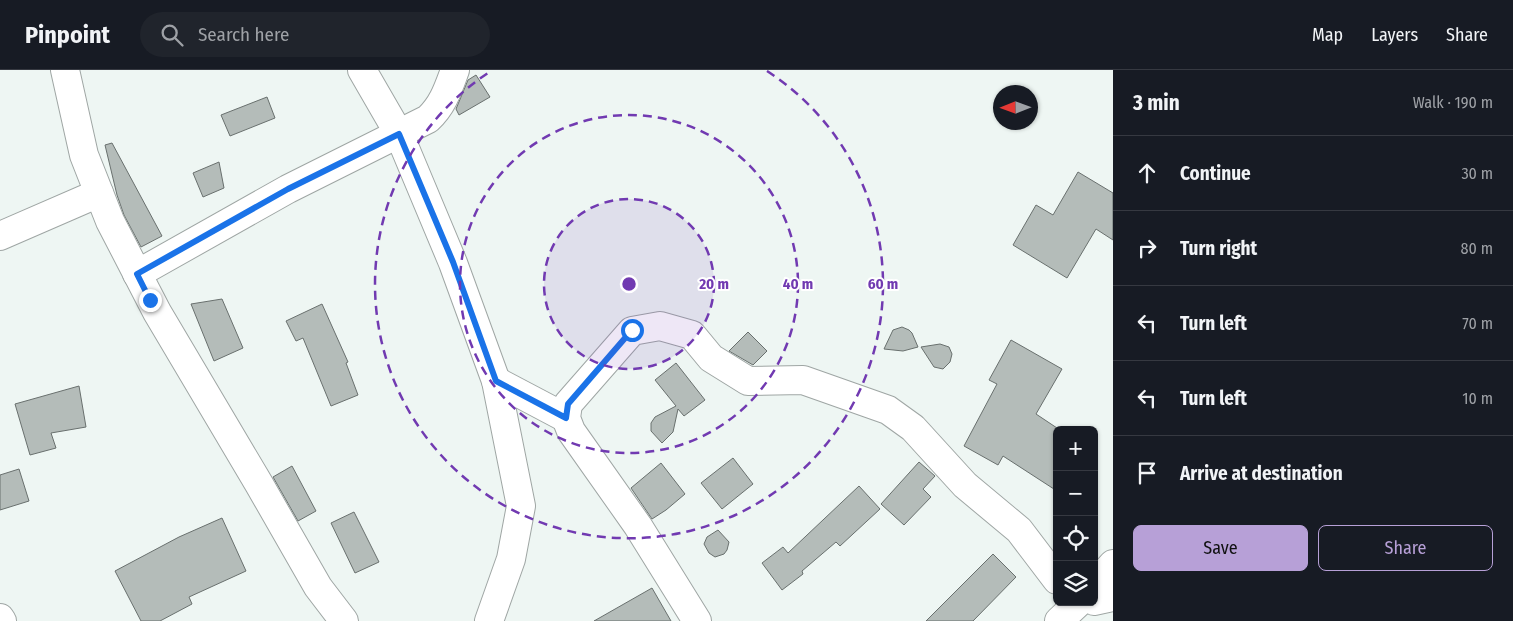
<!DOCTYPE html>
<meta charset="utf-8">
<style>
:root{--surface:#171b24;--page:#20242c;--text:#f1f3f6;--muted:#9ea1a6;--line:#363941;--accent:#b7a0d7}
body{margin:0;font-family:"Fira Sans Condensed",sans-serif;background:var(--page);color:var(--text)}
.controls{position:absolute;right:15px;bottom:15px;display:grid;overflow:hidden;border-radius:8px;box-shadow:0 1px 4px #0004}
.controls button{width:45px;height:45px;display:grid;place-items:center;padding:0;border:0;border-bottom:1px solid var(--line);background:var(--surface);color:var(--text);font:25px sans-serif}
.compass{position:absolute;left:993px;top:15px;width:45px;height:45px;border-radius:50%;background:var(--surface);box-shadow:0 1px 4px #0004;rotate:269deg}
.stop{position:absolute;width:15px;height:15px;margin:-11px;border:4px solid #1a73e8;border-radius:50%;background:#fff}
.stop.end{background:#1a73e8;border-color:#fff;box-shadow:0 1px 5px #0008}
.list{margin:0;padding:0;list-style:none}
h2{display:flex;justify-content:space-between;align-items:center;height:65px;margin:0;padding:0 20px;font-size:21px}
h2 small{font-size:16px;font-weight:400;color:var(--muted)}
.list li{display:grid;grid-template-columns:32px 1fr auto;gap:15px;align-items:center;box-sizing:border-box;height:75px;padding:0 20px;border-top:1px solid var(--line)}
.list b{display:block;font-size:19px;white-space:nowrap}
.list em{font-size:16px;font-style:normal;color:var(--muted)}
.actions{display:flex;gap:10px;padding:15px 20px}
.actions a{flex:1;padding:11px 0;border:1px solid var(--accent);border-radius:8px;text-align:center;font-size:18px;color:var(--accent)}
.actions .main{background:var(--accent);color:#111}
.icon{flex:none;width:28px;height:28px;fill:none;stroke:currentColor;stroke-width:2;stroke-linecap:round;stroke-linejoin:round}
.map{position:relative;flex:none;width:1113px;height:551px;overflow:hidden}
header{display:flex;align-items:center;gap:30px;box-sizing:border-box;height:70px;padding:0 25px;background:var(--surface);border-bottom:1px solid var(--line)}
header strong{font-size:24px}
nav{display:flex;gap:28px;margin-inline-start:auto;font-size:18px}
.search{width:350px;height:45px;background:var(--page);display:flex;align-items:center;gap:12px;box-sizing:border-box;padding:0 18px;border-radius:28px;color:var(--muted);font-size:19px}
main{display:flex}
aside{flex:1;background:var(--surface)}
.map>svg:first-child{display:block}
</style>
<header>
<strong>Pinpoint</strong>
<div class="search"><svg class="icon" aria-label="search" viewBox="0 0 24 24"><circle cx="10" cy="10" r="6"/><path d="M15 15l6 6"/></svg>Search here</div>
<nav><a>Map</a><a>Layers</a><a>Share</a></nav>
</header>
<main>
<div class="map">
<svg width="1113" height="551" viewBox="0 0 1113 551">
<rect width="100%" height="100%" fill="#eef6f3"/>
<g fill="#b4bcb9" stroke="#69706e">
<path d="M 476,5 L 490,27 L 459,45 L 456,39 L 468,10 Z"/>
<path d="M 267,27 L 275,48 L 230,66 L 221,45 Z"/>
<path d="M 112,73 L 162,166 L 141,177 L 124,145 L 117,125 L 105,75 Z"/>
<path d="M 219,92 L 224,118 L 203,127 L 193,103 Z"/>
<path d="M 1078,102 L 1113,123 L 1113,170 L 1096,159 L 1067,208 L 1013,175 L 1036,135 L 1053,145 Z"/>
<path d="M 222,229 L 243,278 L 214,291 L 191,234 Z"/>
<path d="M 322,234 L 348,292 L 346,293 L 358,325 L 331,336 L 303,268 L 296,271 L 286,251 Z"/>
<path d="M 902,257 L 909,260 L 912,263 L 918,277 L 903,281 L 884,279 L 893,260 Z"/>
<path d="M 748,262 L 767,281 L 753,295 L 729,281 Z"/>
<path d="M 1011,270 L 1062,299 L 1036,344 L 1057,358 L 1057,421 L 1003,386 L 998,395 L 964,376 L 997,314 L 989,310 Z"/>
<path d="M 940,274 L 949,277 L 952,284 L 950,292 L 943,299 L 934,297 L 921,277 Z"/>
<path d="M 676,293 L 705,330 L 684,346 L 678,339 L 673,362 L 662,373 L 651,361 L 651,353 L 655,347 L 676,336 L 655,310 Z"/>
<path d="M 79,316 L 86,357 L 51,363 L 56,378 L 30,385 L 15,334 Z"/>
<path d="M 733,388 L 753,414 L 722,439 L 701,413 Z"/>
<path d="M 919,392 L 935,406 L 923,419 L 931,427 L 904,455 L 881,434 Z"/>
<path d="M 661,393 L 685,424 L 666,440 L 652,449 L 631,418 Z"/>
<path d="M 292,396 L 316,441 L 298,451 L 273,407 Z"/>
<path d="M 19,399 L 29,431 L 0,440 L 0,405 Z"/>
<path d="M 859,416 L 880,439 L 840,476 L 836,472 L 802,501 L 803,504 L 782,520 L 762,493 L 783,477 L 788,483 Z"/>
<path d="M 354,442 L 379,492 L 355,503 L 331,453 Z"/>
<path d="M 222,448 L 246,501 L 189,527 L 192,534 L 160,551 L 141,551 L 115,501 L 179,467 Z"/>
<path d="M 718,460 L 729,472 L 727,480 L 724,484 L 715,487 L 709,483 L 704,474 L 707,467 Z"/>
<path d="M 993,484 L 1016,507 L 973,551 L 926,551 Z"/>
<path d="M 652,518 L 671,551 L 594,551 Z"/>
</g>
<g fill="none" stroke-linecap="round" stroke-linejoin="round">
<defs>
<g id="minor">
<path d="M 65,0 L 84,85 L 110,151 L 157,242 L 259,414 L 318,517 L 344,551"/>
<path d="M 362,0 L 399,64 L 453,193 L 496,311 L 521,436 L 511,489 L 489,551"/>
<path d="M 0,166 L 99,123"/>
<path d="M 137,204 L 288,119 L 428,49 C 443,35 448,19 455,0"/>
<path d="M 496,311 L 566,348"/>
<path d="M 1094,531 L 1113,527"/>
<path d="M 0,548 L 2,551"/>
<path d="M 697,551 L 638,456 L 571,361 L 566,348 L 568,334 L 632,261 L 660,256 L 692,265 L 711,288 L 748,311 L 803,310 L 888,340 L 913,358 L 965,415 L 1019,460 L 1057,510"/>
</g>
<g id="trunk">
<path d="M 1094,515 L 1113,494"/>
<path d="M 1059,551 L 1079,532"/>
</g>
</defs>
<use href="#minor" stroke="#9fa6a4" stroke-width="30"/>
<use href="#trunk" stroke="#9fa6a4" stroke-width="30"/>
<use href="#minor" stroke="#fff" stroke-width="28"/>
<use href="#trunk" stroke="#fff" stroke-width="28"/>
</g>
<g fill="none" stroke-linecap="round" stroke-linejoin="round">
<path stroke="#1a73e8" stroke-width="6" d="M 150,230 L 137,204 L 288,119 L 399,64 L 453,192 L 496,311 L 566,348 L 568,334 L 632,260"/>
</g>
<circle cx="629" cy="214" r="85" fill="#713ab1" fill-opacity=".12"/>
<g fill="none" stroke="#713ab1" stroke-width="2.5" stroke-dasharray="9 6">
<circle cx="629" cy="214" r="85"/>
<circle cx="629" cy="214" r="169"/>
<path d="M767 1A254 254 0 1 1 491 1"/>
</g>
<circle cx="629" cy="214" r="8" fill="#713ab1" stroke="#fff" stroke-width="2.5"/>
<g font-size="15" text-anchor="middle" font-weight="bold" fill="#713ab1" stroke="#fff" stroke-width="4" stroke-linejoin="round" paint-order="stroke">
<text x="714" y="219">20 m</text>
<text x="798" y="219">40 m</text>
<text x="883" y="219">60 m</text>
</g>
</svg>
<div class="controls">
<button>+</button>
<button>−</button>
<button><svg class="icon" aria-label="locate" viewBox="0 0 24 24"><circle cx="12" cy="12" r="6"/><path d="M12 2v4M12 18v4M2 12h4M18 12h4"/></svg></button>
<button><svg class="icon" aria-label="layers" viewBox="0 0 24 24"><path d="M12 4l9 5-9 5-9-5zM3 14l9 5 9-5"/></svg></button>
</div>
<svg class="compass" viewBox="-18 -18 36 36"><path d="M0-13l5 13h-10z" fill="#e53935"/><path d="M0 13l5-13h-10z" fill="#9ea1a6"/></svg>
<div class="stop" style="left:632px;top:260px"></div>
<div class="stop end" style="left:150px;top:230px"></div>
</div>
<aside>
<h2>3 min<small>Walk · 190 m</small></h2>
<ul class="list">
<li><svg class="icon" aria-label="ahead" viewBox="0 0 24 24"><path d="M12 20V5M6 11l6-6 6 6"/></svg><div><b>Continue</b></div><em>30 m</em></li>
<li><svg class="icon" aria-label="right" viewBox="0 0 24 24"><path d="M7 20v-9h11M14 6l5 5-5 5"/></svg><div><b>Turn right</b></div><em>80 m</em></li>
<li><svg class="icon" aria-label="left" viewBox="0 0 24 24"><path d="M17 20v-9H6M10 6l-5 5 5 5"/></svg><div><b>Turn left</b></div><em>70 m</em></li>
<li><svg class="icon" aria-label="left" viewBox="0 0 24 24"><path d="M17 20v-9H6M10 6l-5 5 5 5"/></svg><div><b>Turn left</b></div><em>10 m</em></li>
<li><svg class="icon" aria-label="arrive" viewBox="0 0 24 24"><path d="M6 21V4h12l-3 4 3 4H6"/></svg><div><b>Arrive at destination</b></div></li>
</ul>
<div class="actions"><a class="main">Save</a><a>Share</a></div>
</aside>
</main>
